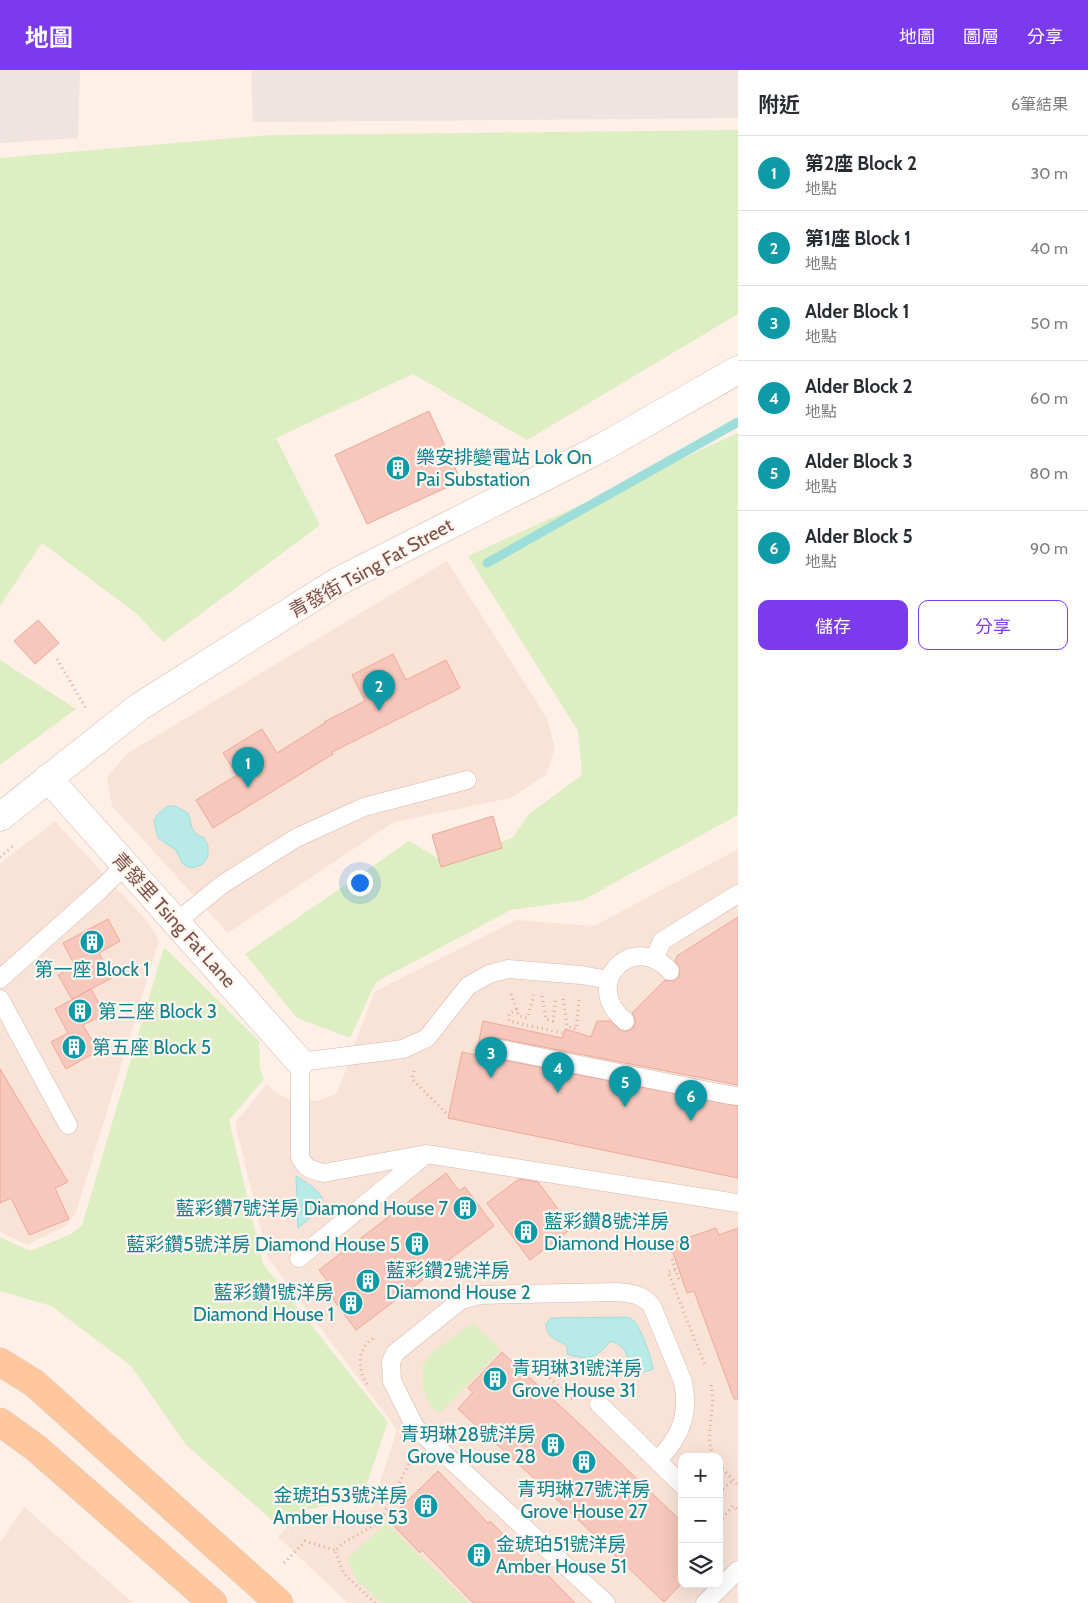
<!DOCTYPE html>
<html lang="zh-TW">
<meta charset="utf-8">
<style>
:root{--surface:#fff;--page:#f2f2f3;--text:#2b2b33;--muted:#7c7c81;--line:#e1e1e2;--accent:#7c3aed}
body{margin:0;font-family:Cabin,"Noto Sans TC",sans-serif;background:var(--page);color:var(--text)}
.controls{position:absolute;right:15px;bottom:15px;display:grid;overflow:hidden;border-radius:10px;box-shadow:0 5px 20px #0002}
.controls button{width:45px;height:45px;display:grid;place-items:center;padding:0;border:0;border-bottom:1px solid var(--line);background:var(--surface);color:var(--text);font:25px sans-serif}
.you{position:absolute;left:359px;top:812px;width:18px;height:18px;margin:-12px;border:4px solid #fff;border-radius:50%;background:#1a73e8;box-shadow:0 0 0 8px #1a73e833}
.badge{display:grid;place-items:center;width:32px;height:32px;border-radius:50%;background:var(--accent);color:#fff;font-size:16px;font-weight:700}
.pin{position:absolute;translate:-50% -41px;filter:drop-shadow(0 1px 2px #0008)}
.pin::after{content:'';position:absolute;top:26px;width:18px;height:15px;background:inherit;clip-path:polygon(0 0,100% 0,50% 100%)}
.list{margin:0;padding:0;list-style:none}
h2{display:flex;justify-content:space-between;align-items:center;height:65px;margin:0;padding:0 20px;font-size:21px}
h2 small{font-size:16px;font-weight:400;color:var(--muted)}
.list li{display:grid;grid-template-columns:32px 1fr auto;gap:15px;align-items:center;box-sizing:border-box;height:75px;padding:0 20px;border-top:1px solid var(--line)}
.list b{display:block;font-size:19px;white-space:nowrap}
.list p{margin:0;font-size:16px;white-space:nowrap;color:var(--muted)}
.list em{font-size:16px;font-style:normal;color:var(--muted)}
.actions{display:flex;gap:10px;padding:15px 20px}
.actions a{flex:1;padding:11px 0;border:1px solid var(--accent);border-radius:10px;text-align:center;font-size:18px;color:var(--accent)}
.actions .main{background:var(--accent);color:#fff}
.icon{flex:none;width:28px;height:28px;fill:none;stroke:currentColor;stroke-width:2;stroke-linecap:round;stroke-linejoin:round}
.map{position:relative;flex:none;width:738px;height:1533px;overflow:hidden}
header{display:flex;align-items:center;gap:30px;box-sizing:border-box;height:70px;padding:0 25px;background:var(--accent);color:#fff}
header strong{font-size:24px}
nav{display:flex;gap:28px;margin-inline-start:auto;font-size:18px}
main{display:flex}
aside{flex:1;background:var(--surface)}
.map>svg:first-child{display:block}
</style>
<header>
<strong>地圖</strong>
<nav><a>地圖</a><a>圖層</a><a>分享</a></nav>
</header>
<main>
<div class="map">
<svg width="738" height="1533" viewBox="0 0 738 1533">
<rect width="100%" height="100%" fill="#fef0e7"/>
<g fill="#f9e3d7" fill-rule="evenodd">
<path d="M 447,491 L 547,648 L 555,678 L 546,705 L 511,728 L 394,752 L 228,863 L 112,736 L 107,707 L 128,683 Z"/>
<path d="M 55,751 L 148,852 L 159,871 L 76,1143 L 66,1156 L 27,1175 L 0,1162 L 0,794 Z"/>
<path d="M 738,779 L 738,1533 L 348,1533 L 278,1467 L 289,1455 L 372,1438 L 397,1360 L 268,1188 L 235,1053 L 267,1014 L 275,1022 L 290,1030 L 318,1031 L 337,1023 L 374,922 L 516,850 L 594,856 ZM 682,1387 L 719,1387 L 719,1514 L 682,1514 Z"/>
<path d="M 24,1437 L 133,1533 L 0,1533 L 0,1473 Z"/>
</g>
<g fill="#efe4e0">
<path d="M 0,0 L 80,0 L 78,68 L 0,73 Z"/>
<path d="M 251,0 L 738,0 L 738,48 L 253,52 Z"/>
</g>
<g fill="#ddeec3">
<path d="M 738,60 L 738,244 L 527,370 L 413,304 L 276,368 L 320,455 L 163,572 L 137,544 L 42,473 L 0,536 L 0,88 L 269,65 Z"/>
<path d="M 738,363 L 738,745 L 583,830 L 511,840 L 376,912 L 350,968 L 297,948 L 245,884 L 409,771 L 447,794 L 512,768 L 529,744 L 582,705 L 578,661 L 468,486 Z"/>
<path d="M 0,590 L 76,639 L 0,695 Z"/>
<path d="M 164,877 L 259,971 L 260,999 L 264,1009 L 229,1050 L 263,1194 L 388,1352 L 362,1428 L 283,1445 L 275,1453 L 186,1375 L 131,1296 L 51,1236 L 0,1221 L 0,1167 L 30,1181 L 71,1164 L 82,1155 Z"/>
<path d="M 473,1253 L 501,1280 L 439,1344 L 430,1335 L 423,1319 L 423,1296 L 430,1284 Z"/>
<path d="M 386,1453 L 469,1533 L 382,1533 L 357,1511 L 347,1489 Z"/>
</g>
<g fill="#b8ebe8" stroke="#9ddedb">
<path d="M 168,736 L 175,736 L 188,743 L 192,758 L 196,764 L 204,768 L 208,776 L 208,786 L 203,794 L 192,798 L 186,796 L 182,793 L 176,780 L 158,768 L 154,750 L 158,744 Z"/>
<path d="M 296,1106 C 332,1128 329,1133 298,1158 Z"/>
<path d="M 626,1247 C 629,1248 632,1249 634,1251 C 641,1258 652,1289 653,1299 L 645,1302 L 634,1301 C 624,1287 630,1277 610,1271 C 598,1288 587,1291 567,1284 L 567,1276 C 557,1268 547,1271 546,1253 L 551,1248 Z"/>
</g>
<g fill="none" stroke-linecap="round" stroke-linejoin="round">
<path stroke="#9ddedb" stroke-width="9" d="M 487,493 L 738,352"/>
</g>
<g fill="#f7c7bb" stroke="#eba99a">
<path d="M 429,341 L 461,411 L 367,454 L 335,385 Z"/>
<path d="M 38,550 L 59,573 L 35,594 L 14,571 Z"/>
<path d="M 393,584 L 406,610 L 446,590 L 460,618 L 332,682 L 333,684 L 213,758 L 196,730 L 237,705 L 223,683 L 262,659 L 277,683 L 325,653 L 324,652 L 365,631 L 352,605 Z"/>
<path d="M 493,746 L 502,778 L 441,797 L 432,765 Z"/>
<path d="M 738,847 L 738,1015 L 497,968 L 492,968 L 487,971 L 485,976 L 488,986 L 493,988 L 738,1036 L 738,1108 L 448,1048 L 462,982 L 476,985 L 483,951 L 562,968 L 565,959 L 591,967 L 597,951 L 611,951 L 621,961 L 627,961 L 632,959 L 635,954 L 635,949 L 632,943 L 665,910 L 674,911 L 679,907 L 680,897 L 675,891 L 677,886 Z"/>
<path d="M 108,849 L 120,871 L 99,883 L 112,908 L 72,929 L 58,905 L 75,896 L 63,873 Z"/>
<path d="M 91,919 L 105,944 L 83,955 L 98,981 L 66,999 L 51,972 L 68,963 L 55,939 Z"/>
<path d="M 0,999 L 68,1112 L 55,1118 L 69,1149 L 29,1165 L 11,1128 L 0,1133 Z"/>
<path d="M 446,1103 L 459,1121 L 465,1117 L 494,1156 L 356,1260 L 327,1221 L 332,1217 L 319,1200 Z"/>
<path d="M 519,1109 L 538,1112 L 572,1158 L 530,1190 L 487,1133 Z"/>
<path d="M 716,1158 L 719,1165 L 738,1158 L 738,1329 L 734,1329 L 694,1221 L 687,1223 L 670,1174 Z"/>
<path d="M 502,1282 L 586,1360 L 682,1452 L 682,1513 L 664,1532 L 548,1421 L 458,1339 L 473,1322 L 468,1318 Z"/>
<path d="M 438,1401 L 488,1453 L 490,1451 L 540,1501 L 542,1499 L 575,1533 L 473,1533 L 422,1480 L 420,1483 L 392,1454 L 397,1450 L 392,1446 Z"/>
</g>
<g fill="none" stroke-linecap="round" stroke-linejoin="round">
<defs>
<g id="service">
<path d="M 176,852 L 223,814 L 296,768 L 364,737 L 467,710"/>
<path d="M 654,889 L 662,871 L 738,824"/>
<path d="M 0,909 L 100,820 L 125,795"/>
<path d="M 609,910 L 581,905 L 508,899 L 489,904 L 468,916 L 427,968 L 403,979 L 300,992 L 300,1087 C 305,1099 312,1100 324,1103 L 426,1084 L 738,1133"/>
<path d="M 0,929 L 68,1055"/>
<path d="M 625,951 C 580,914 633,860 670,901"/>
<path d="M 495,978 L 724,1024 L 738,1026"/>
<path d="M 299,1188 L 424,1086"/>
<path d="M 599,1334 L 682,1415"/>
<path d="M 606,1533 L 415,1357 L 392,1311 L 391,1292 L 395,1283 L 461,1230 L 479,1225 L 616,1222 C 631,1223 642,1224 652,1236 L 683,1312 C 690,1345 680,1368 657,1391"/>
<path d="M 705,1533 L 738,1500"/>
</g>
<g id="minor">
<path d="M 48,708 L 300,992"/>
<path d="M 0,747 L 139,637 L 337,512 L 603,377 L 738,300"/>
</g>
<g id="primary">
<path d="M 0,1292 L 34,1313 L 279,1533"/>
<path d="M 0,1352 L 36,1378 L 213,1533"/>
</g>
</defs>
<use href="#service" stroke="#d4b7ae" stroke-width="19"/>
<use href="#minor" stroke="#d4b7ae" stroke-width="29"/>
<use href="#primary" stroke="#dacecc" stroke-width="29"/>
<g stroke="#dcaa9e" stroke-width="3" stroke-dasharray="1 4" stroke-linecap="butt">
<path d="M 57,589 L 87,640"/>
<path d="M 0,787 L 14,775"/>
<path d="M 511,924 L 519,946 L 527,948 L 534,925"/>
<path d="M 542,926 L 546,949 L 553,951 L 556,927"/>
<path d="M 563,929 L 567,956 L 576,959 L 579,930"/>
<path d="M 517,939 L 509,944 L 509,951 L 562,963"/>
<path d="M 414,1001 L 412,1009 L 447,1044"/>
<path d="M 672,1189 L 679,1210"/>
<path d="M 675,1200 L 668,1202 L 705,1295"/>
<path d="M 535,1294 L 574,1331"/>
<path d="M 367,1314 C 360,1304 357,1287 365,1276 C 367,1273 371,1270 374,1268"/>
<path d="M 711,1315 C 717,1339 703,1365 714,1387"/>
<path d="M 719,1395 L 738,1415"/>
<path d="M 719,1422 L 733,1410"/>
<path d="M 719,1452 L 733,1436 L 738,1440"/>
<path d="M 284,1493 L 305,1471 L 335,1480"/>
<path d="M 375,1533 L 344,1504 L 335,1480 L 343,1473 L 380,1452 L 412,1387"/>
</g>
<use href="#service" stroke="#fff" stroke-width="18"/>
<use href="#minor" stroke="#fff" stroke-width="28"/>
<use href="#primary" stroke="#ffc79d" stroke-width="28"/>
</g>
<defs>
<symbol id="building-disc" viewBox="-11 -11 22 22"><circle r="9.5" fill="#0f9aa8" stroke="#fff6ef"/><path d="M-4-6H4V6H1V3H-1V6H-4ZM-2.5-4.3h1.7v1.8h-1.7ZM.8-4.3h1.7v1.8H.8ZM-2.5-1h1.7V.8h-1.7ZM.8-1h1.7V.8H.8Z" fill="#fff"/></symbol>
</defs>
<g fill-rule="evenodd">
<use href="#building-disc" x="384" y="384" width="28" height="28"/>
<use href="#building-disc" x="78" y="858" width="28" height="28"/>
<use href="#building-disc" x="66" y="927" width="28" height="28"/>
<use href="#building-disc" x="60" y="963" width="28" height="28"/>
<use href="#building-disc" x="451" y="1124" width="28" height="28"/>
<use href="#building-disc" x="512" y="1148" width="28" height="28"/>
<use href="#building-disc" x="403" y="1160" width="28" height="28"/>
<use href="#building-disc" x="354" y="1197" width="28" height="28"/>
<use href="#building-disc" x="337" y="1219" width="28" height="28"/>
<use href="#building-disc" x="481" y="1295" width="28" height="28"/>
<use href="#building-disc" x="539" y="1361" width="28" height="28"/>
<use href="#building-disc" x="570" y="1378" width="28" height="28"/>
<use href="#building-disc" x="412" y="1422" width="28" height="28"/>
<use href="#building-disc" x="465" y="1471" width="28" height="28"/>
</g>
<g text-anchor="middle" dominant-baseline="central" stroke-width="4.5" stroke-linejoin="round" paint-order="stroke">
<g font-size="19" fill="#0d838f" stroke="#fff6ef" text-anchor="start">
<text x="416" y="387">樂安排變電站 Lok On<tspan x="416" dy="22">Pai Substation</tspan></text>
<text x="92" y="899" text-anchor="middle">第一座 Block 1</text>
<text x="98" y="941">第三座 Block 3</text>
<text x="92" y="977">第五座 Block 5</text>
<text x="448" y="1138" text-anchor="end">藍彩鑽7號洋房 Diamond House 7</text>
<text x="544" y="1151">藍彩鑽8號洋房<tspan x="544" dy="22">Diamond House 8</tspan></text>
<text x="400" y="1174" text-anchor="end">藍彩鑽5號洋房 Diamond House 5</text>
<text x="386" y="1200">藍彩鑽2號洋房<tspan x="386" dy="22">Diamond House 2</tspan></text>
<text x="334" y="1222" text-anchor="end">藍彩鑽1號洋房<tspan x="334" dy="22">Diamond House 1</tspan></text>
<text x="512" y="1298">青玥琳31號洋房<tspan x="512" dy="22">Grove House 31</tspan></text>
<text x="536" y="1364" text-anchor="end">青玥琳28號洋房<tspan x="536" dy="22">Grove House 28</tspan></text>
<text x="584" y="1419" text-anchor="middle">青玥琳27號洋房<tspan x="584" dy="22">Grove House 27</tspan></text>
<text x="408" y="1425" text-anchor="end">金琥珀53號洋房<tspan x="408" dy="22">Amber House 53</tspan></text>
<text x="496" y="1474">金琥珀51號洋房<tspan x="496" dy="22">Amber House 51</tspan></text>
</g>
<g font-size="19" fill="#7b5048" stroke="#fff6ef">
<text transform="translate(371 498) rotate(-29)">青發街 Tsing Fat Street</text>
<text transform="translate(174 850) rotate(48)">青發里 Tsing Fat Lane</text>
</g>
</g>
</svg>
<div class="controls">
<button>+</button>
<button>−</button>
<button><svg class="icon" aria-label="layers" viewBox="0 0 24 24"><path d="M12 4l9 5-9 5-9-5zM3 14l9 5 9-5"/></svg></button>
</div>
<div class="you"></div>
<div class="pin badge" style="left:248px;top:718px;background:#0f9aa8">1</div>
<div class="pin badge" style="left:379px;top:641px;background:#0f9aa8">2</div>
<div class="pin badge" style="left:491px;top:1008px;background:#0f9aa8">3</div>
<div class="pin badge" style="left:558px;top:1023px;background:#0f9aa8">4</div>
<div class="pin badge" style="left:625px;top:1037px;background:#0f9aa8">5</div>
<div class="pin badge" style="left:691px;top:1051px;background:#0f9aa8">6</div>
</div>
<aside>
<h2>附近<small>6筆結果</small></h2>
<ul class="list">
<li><span class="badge" style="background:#0f9aa8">1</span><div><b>第2座 Block 2</b><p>地點</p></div><em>30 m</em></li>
<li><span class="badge" style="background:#0f9aa8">2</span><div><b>第1座 Block 1</b><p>地點</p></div><em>40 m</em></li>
<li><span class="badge" style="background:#0f9aa8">3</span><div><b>Alder Block 1</b><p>地點</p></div><em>50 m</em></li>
<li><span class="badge" style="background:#0f9aa8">4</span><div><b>Alder Block 2</b><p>地點</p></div><em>60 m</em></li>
<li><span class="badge" style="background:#0f9aa8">5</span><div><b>Alder Block 3</b><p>地點</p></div><em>80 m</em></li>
<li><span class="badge" style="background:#0f9aa8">6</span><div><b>Alder Block 5</b><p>地點</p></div><em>90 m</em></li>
</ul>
<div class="actions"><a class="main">儲存</a><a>分享</a></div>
</aside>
</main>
